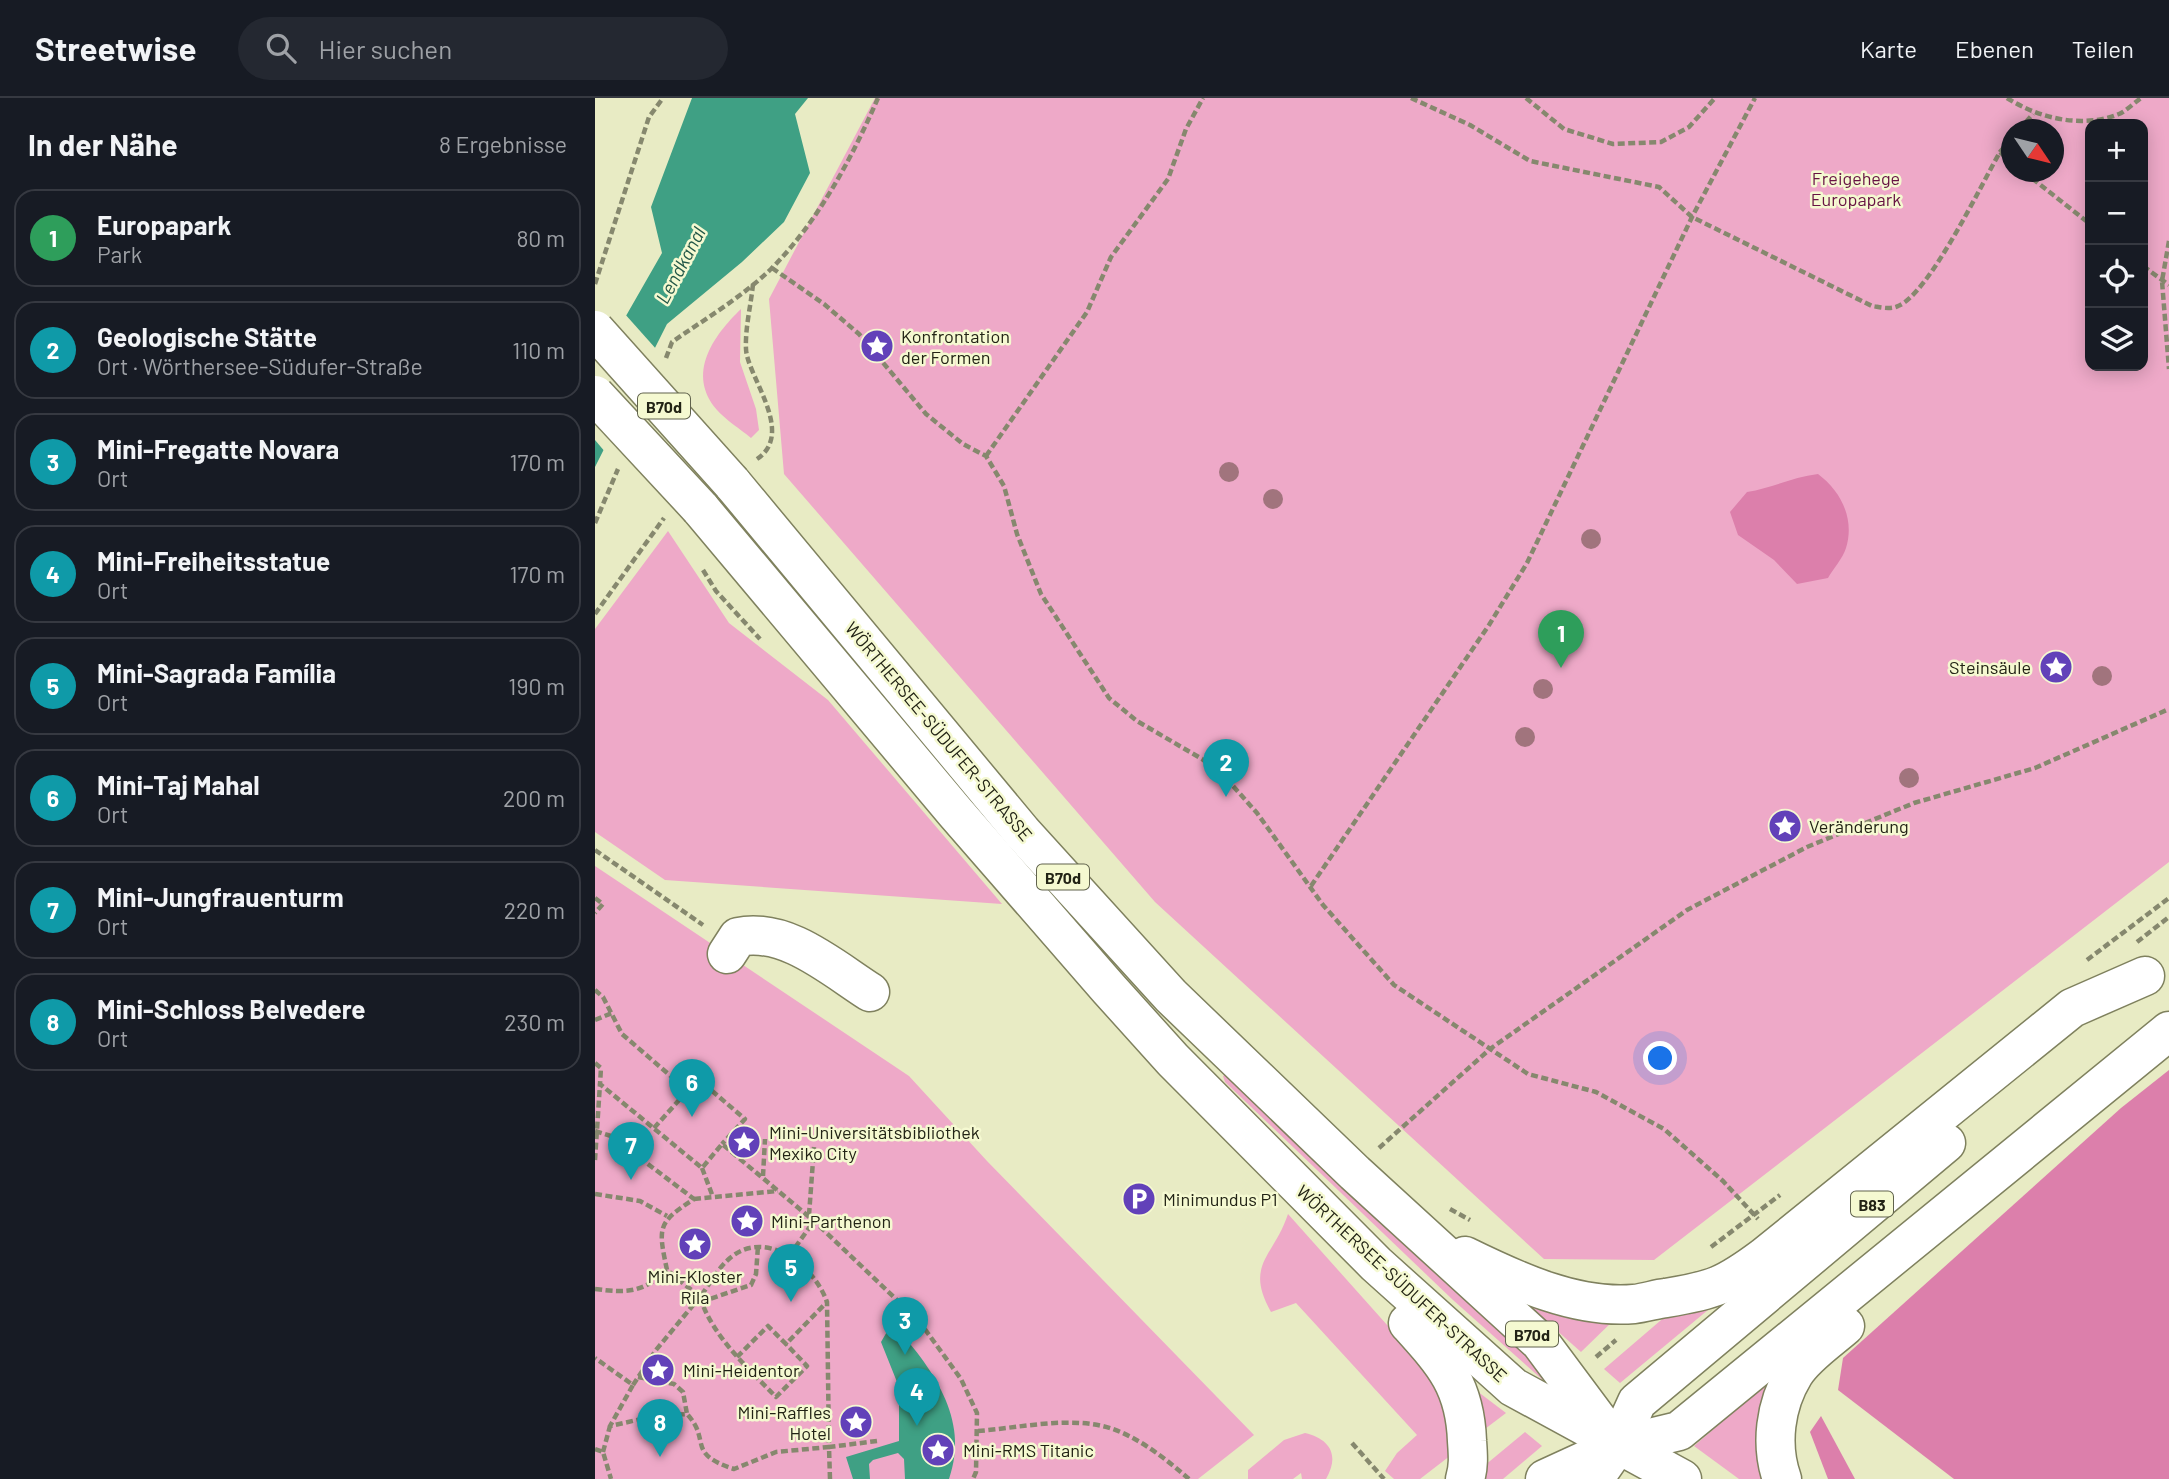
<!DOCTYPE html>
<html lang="de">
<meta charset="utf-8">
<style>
:root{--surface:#171b24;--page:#242831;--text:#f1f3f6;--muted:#9ea1a6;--line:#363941;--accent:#2563eb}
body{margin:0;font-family:Barlow,sans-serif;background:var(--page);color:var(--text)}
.controls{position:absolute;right:21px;top:21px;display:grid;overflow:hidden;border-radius:14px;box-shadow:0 4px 18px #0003}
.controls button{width:63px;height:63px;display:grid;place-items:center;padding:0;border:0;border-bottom:2px solid var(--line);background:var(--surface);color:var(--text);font:35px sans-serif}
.compass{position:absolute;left:1406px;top:21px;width:63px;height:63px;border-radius:50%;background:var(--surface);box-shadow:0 4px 18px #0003;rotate:125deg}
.you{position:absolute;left:1066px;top:961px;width:24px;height:24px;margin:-18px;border:5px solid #fff;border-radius:50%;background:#1a73e8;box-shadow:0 0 0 10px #1a73e833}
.badge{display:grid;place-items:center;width:46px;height:46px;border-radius:50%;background:var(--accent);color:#fff;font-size:23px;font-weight:700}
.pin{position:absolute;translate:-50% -58px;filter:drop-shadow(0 2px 4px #0008)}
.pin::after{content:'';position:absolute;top:37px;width:24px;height:21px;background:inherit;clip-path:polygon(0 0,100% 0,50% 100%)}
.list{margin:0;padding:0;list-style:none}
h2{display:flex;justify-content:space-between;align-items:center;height:91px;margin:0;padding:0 28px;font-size:30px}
h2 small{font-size:23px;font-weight:400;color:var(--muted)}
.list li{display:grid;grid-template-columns:46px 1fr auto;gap:21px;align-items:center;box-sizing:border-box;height:98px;margin:0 14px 14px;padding:0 14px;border:2px solid var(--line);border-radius:21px}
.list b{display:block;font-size:26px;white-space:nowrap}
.list p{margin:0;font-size:23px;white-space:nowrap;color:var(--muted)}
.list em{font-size:23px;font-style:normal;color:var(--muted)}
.icon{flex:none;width:38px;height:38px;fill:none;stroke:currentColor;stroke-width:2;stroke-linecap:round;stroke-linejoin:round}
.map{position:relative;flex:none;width:1574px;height:1381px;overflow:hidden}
header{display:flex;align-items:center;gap:42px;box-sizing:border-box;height:98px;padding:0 35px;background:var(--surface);border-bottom:2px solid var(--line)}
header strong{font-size:33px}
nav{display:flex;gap:38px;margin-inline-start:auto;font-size:24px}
.search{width:490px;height:63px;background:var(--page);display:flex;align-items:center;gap:18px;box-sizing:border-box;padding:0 24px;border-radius:38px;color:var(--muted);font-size:26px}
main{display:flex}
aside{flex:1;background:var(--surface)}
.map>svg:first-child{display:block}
</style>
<header>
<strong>Streetwise</strong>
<div class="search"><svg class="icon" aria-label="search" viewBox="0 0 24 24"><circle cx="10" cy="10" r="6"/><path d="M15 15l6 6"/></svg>Hier suchen</div>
<nav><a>Karte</a><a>Ebenen</a><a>Teilen</a></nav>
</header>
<main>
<aside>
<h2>In der Nähe<small>8 Ergebnisse</small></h2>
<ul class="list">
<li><span class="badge" style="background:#2e9e5b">1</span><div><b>Europapark</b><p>Park</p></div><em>80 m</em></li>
<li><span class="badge" style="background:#0f9aa8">2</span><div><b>Geologische Stätte</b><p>Ort · Wörthersee-Südufer-Straße</p></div><em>110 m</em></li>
<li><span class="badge" style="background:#0f9aa8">3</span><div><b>Mini-Fregatte Novara</b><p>Ort</p></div><em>170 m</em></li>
<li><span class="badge" style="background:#0f9aa8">4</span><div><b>Mini-Freiheitsstatue</b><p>Ort</p></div><em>170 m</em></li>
<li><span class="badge" style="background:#0f9aa8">5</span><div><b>Mini-Sagrada Família</b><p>Ort</p></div><em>190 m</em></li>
<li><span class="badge" style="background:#0f9aa8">6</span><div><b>Mini-Taj Mahal</b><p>Ort</p></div><em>200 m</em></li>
<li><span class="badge" style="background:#0f9aa8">7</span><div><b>Mini-Jungfrauenturm</b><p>Ort</p></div><em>220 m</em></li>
<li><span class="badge" style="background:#0f9aa8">8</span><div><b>Mini-Schloss Belvedere</b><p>Ort</p></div><em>230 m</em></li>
</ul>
</aside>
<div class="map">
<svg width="1574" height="1381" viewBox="0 0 1574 1381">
<rect width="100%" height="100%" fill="#e8ebc4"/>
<g fill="#eea9c8" fill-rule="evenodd">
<path d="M 280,0 L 1574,0 L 1574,764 L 1059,1162 L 949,1161 L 560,804 L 189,376 L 174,201 ZM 1495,26 L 1548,26 L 1548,268 L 1495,268 ZM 1416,32 L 1458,32 L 1458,74 L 1416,74 Z"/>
<path d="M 146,211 L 145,264 L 161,311 L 164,332 L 156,340 C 145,331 131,322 122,312 C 91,276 118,238 146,211 Z"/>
<path d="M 73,433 L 134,525 L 233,602 L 407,806 L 70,782 L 0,734 L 0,531 Z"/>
<path d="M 0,768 L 314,978 L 392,1063 L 659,1337 L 603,1381 L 0,1381 Z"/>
<path d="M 631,976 L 957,1276 L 950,1284 L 858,1202 L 630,984 L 628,978 Z"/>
<path d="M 693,1116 L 843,1284 L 860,1354 L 825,1381 L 799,1381 L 790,1373 L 802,1355 L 822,1337 L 701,1205 L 676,1214 C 649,1166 679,1159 693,1116 Z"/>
<path d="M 922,1197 L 1021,1220 L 986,1254 Z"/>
<path d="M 1125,1202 L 1025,1285 L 1009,1271 L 1072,1217 Z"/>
<path d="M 1180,1278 L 1175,1381 L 1144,1381 L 1099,1348 Z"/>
<path d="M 878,1290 L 911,1315 L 886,1334 Z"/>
<path d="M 930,1334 L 947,1348 L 908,1381 L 885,1381 L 889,1368 Z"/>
<path d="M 710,1335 C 735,1341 745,1357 731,1381 L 707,1381 L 706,1375 L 698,1381 L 653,1381 L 653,1372 L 689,1342 Z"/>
</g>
<g fill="#dc7fab">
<path d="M 1223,376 C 1246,393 1260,421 1251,450 C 1248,460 1238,471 1233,480 L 1202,486 L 1179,462 L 1143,437 L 1135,414 L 1152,394 C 1177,390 1198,379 1223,376 Z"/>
<path d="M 1574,972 L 1574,1381 L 1359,1381 L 1243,1292 L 1248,1260 L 1526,1010 Z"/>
<path d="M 1226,1318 L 1260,1381 L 1233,1381 L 1215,1334 Z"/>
</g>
<g fill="#3fa084">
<path d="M 97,0 L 213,0 L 200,16 L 215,75 L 189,124 L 147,164 L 72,226 L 0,369 L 0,272 L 67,155 L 56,109 Z"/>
<path d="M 297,1225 C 336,1268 376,1321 354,1381 L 310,1381 L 309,1361 L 303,1355 L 278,1362 L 274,1366 L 275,1381 L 258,1381 L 251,1359 L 304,1343 L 304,1289 L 286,1244 Z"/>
</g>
<path fill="#e8ebc4" d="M 29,215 L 62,252 L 11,355 L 0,342 L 0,265 Z"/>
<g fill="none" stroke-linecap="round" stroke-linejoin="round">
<defs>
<path id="minor" d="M 132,856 L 143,839 C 191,829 236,869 275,894"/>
<g id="major">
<path d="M 137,385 L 427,734 L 576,898 L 760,1075 L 945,1244 L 1015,1338"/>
<path d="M 105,410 L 360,714 L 514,891 L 578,962 L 781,1166 L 918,1289 L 1087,1381"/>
<path d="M 870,1158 C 921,1183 981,1211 1039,1206 C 1050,1205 1061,1201 1071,1200 C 1119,1192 1130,1188 1169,1159 L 1477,910 L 1550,878"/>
<path d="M 813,1225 C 849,1265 870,1287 872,1343 C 873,1357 874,1368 870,1381"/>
<path d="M 950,1381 L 1022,1348 L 1084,1333 L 1574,933"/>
<path d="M 999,1381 L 1022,1348 L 1042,1304 L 1351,1045"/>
<path d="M 1187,1381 C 1175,1347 1180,1307 1199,1276 C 1210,1258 1234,1242 1250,1228"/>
</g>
</defs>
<use href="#minor" stroke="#7f815e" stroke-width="41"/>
<use href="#major" stroke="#7f815e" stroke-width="41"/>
<g stroke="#86886e" stroke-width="4.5" stroke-dasharray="7 3.5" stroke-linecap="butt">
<path d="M 816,0 L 875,27 L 935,63 L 1064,89 L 1097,119 L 1277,208 C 1285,209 1295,212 1303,208 C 1334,196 1386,87 1405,54 L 1416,41"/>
<path d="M 931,0 L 969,31 L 1018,46 L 1066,44 L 1094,29 L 1120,0"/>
<path d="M 1412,0 C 1443,20 1487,31 1524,16 C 1531,13 1539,5 1546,0"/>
<path d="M 1424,32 L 1438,16"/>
<path d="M 1405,54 L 1416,64"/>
<path d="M 1429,74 L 1495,126"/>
<path d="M 1574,143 L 1567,183 L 1574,271"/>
<path d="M 1548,168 L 1574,187"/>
<path d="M 177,170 L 229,206 L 264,236 L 331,316 L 368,346 L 391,358 L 409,388 L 422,436 L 446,496 L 514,600 L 542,623 L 607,661 L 630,679 L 662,715 L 728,807 L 799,887 L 933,976 L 1001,994 L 1069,1031 L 1128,1083 L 1163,1121"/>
<path d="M 0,186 L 54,19 L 68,0"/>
<path d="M 158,186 C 156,207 150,230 151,251 C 152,278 201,335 162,361"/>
<path d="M 71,260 L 77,244 C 110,221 147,199 176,171 C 223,124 257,60 283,0"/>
<path d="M 391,358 L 492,214 L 516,159 L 573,81 L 591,31 L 608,0"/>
<path d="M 0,425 L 23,371"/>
<path d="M 108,472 L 121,493 L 165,541"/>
<path d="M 0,516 L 69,420"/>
<path d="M 0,752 L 108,827"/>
<path d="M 716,788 L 894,527 L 932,465 L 1097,119 L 1160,0"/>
<path d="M 0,800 L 8,806 L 0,815"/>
<path d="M 1542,844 L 1574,819"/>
<path d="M 1492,862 L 1574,800"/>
<path d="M 0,892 L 8,899 L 27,936 L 93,993"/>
<path d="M 0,922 L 17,915"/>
<path d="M 0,965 L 6,970 L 5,986 L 107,1070 L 127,1046 L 219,1123 L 324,1223 L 366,1281 L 382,1315 L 381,1374 L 378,1381"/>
<path d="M 59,1030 L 103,981 L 150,1021 L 127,1046"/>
<path d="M 0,1033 L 16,1038 L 99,1101 C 62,1125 63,1129 72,1172 L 105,1199 C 114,1187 123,1170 135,1160 C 171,1130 219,1167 232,1204 L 234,1349 L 181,1354 L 139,1371 C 90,1355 117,1343 92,1316 L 60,1318 L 15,1328 L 38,1287 L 0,1260"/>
<path d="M 784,1050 L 895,951 L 1092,812 L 1212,749 L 1319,705 L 1440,670 L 1574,611"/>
<path d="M 0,1062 L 5,986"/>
<path d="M 107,1070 L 118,1099"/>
<path d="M 168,1078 L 170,1041"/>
<path d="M 0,1096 L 45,1103 L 72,1118"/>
<path d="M 99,1101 L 183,1093"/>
<path d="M 855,1111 L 875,1122"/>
<path d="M 214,1117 L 219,1049"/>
<path d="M 1116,1149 L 1185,1097"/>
<path d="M 194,1158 L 219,1123"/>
<path d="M 0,1191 C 33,1195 47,1195 72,1172"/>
<path d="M 105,1199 C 117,1238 153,1270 181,1299 L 212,1268 L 191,1246"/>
<path d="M 106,1204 L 156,1187 L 161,1176 L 163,1148"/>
<path d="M 142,1259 L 173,1228 L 191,1246 L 231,1205"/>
<path d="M 1001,1259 L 1021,1242"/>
<path d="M 43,1279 L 79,1286 L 88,1294 L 92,1316"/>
<path d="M 38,1287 L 61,1252 L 104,1200"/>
<path d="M 383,1333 C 424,1330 478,1317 518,1331 C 546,1341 572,1362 594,1381"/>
<path d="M 757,1345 L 789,1381"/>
<path d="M 0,1351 L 8,1354 L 16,1381"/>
<path d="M 8,1354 L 15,1328"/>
<path d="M 235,1381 L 234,1349 L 282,1343"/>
</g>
<use href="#minor" stroke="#fff" stroke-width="38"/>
<use href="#major" stroke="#fff" stroke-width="38"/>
<defs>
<g id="major-bridge">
<path d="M 0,232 L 137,385"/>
<path d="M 0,297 L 105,410"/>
</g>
</defs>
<use href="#major-bridge" stroke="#7f815e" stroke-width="41" stroke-linecap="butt"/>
<use href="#major-bridge" stroke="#fff" stroke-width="38"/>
</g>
<g fill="#a1747d">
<circle cx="634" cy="374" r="10"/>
<circle cx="678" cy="401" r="10"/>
<circle cx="996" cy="441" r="10"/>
<circle cx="1507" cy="578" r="10"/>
<circle cx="948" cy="591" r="10"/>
<circle cx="930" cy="639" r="10"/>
<circle cx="1314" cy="680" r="10"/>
</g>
<defs>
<symbol id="sight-disc" viewBox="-11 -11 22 22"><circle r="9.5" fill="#6241b9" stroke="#f5f9d1"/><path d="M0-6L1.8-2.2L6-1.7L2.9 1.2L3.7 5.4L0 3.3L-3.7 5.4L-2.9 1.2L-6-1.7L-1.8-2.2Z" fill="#fff"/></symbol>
<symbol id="parking-disc" viewBox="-11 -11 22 22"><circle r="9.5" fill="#6241b9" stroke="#f5f9d1"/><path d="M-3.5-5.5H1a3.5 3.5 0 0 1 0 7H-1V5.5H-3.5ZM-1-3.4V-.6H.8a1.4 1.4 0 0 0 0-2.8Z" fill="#fff"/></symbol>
</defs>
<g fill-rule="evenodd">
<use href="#sight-disc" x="263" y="229" width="38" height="38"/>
<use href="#sight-disc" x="1442" y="550" width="38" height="38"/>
<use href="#sight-disc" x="1171" y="709" width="38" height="38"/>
<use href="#sight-disc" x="130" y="1025" width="38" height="38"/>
<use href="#parking-disc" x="525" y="1082" width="38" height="38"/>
<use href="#sight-disc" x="133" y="1104" width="38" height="38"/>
<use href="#sight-disc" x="81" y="1127" width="38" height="38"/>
<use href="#sight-disc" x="44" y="1253" width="38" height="38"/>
<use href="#sight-disc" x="242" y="1305" width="38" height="38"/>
<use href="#sight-disc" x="324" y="1333" width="38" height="38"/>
</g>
<g text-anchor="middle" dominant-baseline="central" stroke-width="5" stroke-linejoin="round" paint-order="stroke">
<g fill="#f5f9d1" stroke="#61634d" stroke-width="2">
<rect x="43" y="295.5" width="52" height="25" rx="5"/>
<rect x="442" y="766.5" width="52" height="25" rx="5"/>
<rect x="1256" y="1093.5" width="42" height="25" rx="5"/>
<rect x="911" y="1223.5" width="52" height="25" rx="5"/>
</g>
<g font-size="16" font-weight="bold" fill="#222315">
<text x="69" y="308">B70d</text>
<text x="468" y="779">B70d</text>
<text x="1277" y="1106">B83</text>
<text x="937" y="1236">B70d</text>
</g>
<g font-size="18" fill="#671343" stroke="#f5f9d1">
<text x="1261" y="80">Freigehege<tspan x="1261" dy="21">Europapark</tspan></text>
</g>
<g font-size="18" fill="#222315" stroke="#f5f9d1" text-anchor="start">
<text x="306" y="238">Konfrontation<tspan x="306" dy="21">der Formen</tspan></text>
<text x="1436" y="569" text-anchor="end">Steinsäule</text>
<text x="1214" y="728">Veränderung</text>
<text x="174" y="1034">Mini-Universitätsbibliothek<tspan x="174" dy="21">Mexiko City</tspan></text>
<text x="568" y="1101">Minimundus P1</text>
<text x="176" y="1123">Mini-Parthenon</text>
<text x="100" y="1178" text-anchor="middle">Mini-Kloster<tspan x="100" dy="21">Rila</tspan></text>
<text x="88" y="1272">Mini-Heidentor</text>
<text x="236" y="1314" text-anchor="end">Mini-Raffles<tspan x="236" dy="21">Hotel</tspan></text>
<text x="368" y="1352">Mini-RMS Titanic</text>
</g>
<g font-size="18" fill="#222315" stroke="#f5f9d1">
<text transform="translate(344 633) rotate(50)">WÖRTHERSEE-SÜDUFER-STRASSE</text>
<text transform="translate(807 1185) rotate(43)">WÖRTHERSEE-SÜDUFER-STRASSE</text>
</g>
<g font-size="19" font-style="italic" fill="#235848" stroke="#f5f9d1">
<text transform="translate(85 167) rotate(-62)">Lendkanal</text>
</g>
</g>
</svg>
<div class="controls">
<button>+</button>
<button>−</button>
<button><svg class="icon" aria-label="locate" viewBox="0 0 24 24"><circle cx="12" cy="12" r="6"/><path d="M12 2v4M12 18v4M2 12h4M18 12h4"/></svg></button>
<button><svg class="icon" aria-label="layers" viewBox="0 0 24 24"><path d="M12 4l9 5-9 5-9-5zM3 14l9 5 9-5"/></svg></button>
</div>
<svg class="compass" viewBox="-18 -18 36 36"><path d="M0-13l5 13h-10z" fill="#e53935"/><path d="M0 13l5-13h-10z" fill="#9ea1a6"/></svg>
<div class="you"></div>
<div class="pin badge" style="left:966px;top:570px;background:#2e9e5b">1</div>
<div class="pin badge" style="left:631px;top:699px;background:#0f9aa8">2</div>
<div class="pin badge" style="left:310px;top:1257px;background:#0f9aa8">3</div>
<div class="pin badge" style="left:322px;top:1328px;background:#0f9aa8">4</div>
<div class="pin badge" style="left:196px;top:1204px;background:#0f9aa8">5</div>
<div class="pin badge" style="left:97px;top:1019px;background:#0f9aa8">6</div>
<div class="pin badge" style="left:36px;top:1082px;background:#0f9aa8">7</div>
<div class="pin badge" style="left:65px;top:1359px;background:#0f9aa8">8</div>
</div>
</main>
